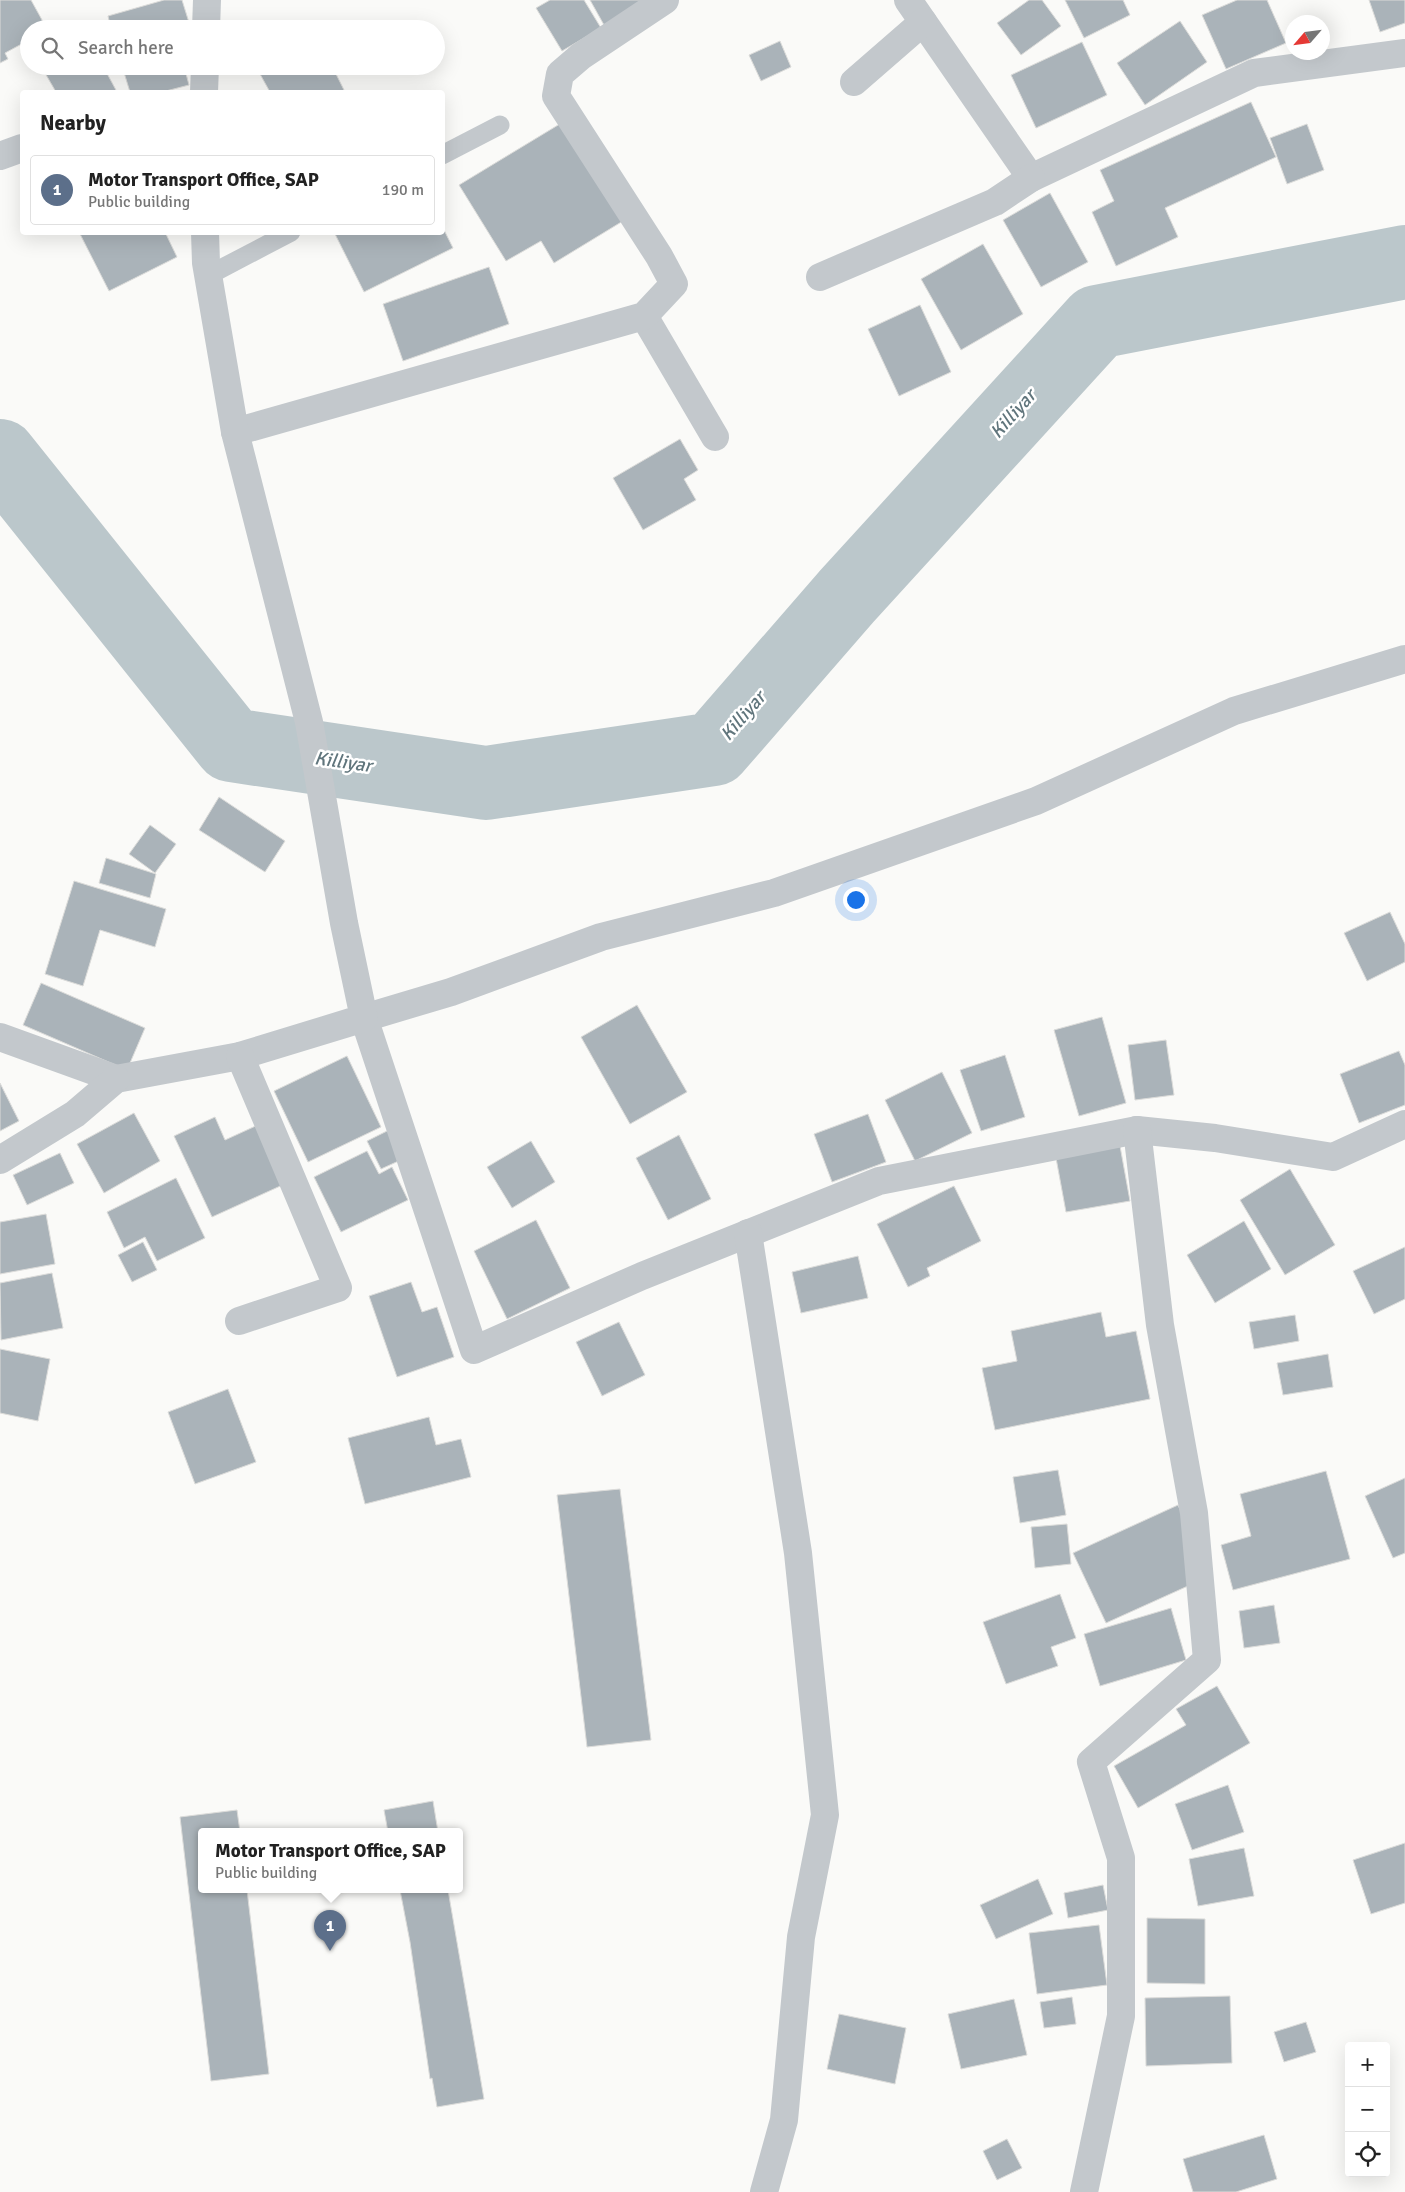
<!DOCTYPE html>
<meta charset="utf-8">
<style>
:root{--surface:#fff;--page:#f6f6f6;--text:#222;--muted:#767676;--line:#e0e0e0;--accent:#b45309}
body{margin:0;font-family:Signika,sans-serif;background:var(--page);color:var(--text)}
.controls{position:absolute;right:15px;bottom:15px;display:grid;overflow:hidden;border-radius:5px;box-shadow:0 5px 20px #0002}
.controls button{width:45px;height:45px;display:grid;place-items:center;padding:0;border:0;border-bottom:1px solid var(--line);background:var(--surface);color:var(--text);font:25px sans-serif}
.compass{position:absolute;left:1285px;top:15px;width:45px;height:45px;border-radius:50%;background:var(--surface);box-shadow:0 5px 20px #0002;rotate:242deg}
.you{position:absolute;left:855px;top:899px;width:18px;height:18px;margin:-12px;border:4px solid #fff;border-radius:50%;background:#1a73e8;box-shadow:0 0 0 8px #1a73e833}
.badge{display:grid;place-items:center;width:32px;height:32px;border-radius:50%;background:var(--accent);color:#fff;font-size:16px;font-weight:700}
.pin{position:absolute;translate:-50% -41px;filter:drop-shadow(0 1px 2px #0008)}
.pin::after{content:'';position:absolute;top:26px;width:18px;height:15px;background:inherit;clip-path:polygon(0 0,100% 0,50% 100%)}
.popup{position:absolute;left:198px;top:1828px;width:265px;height:65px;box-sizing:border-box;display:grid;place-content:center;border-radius:5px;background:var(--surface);filter:drop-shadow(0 1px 4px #0005);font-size:16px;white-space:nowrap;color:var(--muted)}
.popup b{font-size:19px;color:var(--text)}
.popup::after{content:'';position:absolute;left:50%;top:100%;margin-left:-10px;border:10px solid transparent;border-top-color:var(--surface)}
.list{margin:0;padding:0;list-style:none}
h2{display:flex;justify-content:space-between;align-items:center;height:65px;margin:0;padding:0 20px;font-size:21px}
h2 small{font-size:16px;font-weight:400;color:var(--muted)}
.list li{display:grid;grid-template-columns:32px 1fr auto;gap:15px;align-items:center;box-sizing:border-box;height:70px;margin:0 10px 10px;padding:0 10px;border:1px solid var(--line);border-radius:5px}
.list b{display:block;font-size:19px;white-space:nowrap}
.list p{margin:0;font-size:16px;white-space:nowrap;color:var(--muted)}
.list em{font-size:16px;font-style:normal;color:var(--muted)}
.icon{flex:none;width:28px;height:28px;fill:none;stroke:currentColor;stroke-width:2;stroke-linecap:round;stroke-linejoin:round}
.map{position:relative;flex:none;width:1405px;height:2192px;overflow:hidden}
.search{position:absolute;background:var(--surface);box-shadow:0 5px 20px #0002;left:20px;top:20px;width:425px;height:55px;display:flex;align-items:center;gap:12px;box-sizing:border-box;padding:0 18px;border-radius:28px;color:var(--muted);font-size:19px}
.panel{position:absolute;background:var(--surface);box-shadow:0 5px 20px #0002;left:20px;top:90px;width:425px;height:145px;border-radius:5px}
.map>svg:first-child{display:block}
</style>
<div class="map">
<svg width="1405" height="2192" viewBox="0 0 1405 2192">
<rect width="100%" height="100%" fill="#fafaf8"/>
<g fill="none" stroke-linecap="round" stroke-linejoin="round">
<path stroke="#bbc7cb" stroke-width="74" d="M 0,456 L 231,745 L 486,783 L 714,749 L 847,596 L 1097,322 L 1405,262"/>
</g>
<g fill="#aab3b9" stroke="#dcdcda">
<path d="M 0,0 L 31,0 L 47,29 L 29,29 L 29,40 L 5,53 L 8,59 L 0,63 Z"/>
<path d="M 164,0 L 182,0 L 191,29 L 111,29 L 108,16 Z"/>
<path d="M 550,0 L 584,0 L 601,28 L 562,51 L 536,8 Z"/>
<path d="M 590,0 L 648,0 L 604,25 Z"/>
<path d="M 1029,0 L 1042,0 L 1061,26 L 1021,55 L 997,23 Z"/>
<path d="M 1065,0 L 1123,0 L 1130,15 L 1084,38 Z"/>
<path d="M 1237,0 L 1267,0 L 1286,43 L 1226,69 L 1202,15 Z"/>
<path d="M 1369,0 L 1405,0 L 1405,23 L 1380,32 Z"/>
<path d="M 1180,21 L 1207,62 L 1145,105 L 1117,63 Z"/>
<path d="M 780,41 L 791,67 L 761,81 L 749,55 Z"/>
<path d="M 1082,42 L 1107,95 L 1036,128 L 1011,75 Z"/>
<path d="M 41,66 L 103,66 L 117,92 L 56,92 Z"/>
<path d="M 122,66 L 184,66 L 189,85 L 162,92 L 130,92 Z"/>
<path d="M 276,66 L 332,66 L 345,92 L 270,92 L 260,74 Z"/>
<path d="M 1251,102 L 1276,157 L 1165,208 L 1178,237 L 1116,266 L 1092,212 L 1114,201 L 1100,170 Z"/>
<path d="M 568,119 L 623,221 L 554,263 L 541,241 L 506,261 L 459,185 Z"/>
<path d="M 1307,124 L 1324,170 L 1287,184 L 1270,138 Z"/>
<path d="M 1050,193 L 1088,262 L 1041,287 L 1003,220 Z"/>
<path d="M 442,226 L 453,248 L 364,292 L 334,232 L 442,232 Z"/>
<path d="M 79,232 L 165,232 L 177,257 L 109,291 Z"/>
<path d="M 983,244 L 1023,314 L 961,350 L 921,279 Z"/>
<path d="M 489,267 L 509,324 L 403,361 L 383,304 Z"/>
<path d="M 920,305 L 951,372 L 899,396 L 868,329 Z"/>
<path d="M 680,439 L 698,470 L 684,479 L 696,500 L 643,530 L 613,478 Z"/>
<path d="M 219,797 L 285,841 L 265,872 L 199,830 Z"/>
<path d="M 150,825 L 176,844 L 155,873 L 129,854 Z"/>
<path d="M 106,858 L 156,874 L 150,898 L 99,883 Z"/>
<path d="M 74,881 L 166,909 L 155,947 L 100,930 L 83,986 L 45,974 Z"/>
<path d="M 1390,912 L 1405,944 L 1405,962 L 1367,981 L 1344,933 Z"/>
<path d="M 41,983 L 145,1028 L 127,1070 L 23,1025 Z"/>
<path d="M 637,1005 L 687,1092 L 630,1124 L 581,1037 Z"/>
<path d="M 1102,1017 L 1126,1103 L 1079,1116 L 1054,1030 Z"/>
<path d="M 1166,1040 L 1174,1095 L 1135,1100 L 1128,1045 Z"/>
<path d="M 1399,1051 L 1405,1065 L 1405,1105 L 1359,1123 L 1340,1074 Z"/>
<path d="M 1005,1055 L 1025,1117 L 981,1131 L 960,1070 Z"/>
<path d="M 347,1056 L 381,1127 L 308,1162 L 274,1091 Z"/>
<path d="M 942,1072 L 972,1133 L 915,1161 L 885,1100 Z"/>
<path d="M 0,1083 L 19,1121 L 0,1131 Z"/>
<path d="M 134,1113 L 160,1161 L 104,1193 L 77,1144 Z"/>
<path d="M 868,1114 L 886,1162 L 832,1182 L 814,1134 Z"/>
<path d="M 215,1117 L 225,1140 L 260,1124 L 287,1183 L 212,1217 L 174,1136 Z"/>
<path d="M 389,1130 L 403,1159 L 381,1169 L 367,1141 Z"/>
<path d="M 679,1135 L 711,1199 L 668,1220 L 636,1158 Z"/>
<path d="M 531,1141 L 555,1182 L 512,1208 L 487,1167 Z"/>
<path d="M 1120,1146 L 1130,1201 L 1066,1212 L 1056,1158 Z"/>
<path d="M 367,1151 L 379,1174 L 392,1167 L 408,1200 L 341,1232 L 314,1177 Z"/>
<path d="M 60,1153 L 74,1183 L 27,1205 L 13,1175 Z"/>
<path d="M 1290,1169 L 1335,1245 L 1285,1275 L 1240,1200 Z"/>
<path d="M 176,1178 L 205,1238 L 157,1261 L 145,1237 L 124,1248 L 107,1212 Z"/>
<path d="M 954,1186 L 981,1241 L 927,1268 L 930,1276 L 908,1287 L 877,1224 Z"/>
<path d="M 46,1214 L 55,1264 L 0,1274 L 0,1222 Z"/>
<path d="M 536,1220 L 570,1288 L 507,1319 L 474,1251 Z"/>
<path d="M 1244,1221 L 1271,1269 L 1215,1303 L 1187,1255 Z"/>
<path d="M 143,1242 L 157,1270 L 132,1282 L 118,1255 Z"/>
<path d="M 1405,1247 L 1405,1299 L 1374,1314 L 1353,1271 Z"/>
<path d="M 858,1256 L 868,1298 L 801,1313 L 792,1272 Z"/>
<path d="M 52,1273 L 63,1328 L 1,1340 L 0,1283 Z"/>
<path d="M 411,1282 L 422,1312 L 437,1307 L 454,1357 L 397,1377 L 369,1296 Z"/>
<path d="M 1101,1312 L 1106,1337 L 1136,1331 L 1150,1399 L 995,1430 L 982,1368 L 1017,1361 L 1011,1331 Z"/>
<path d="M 1295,1315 L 1299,1341 L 1254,1349 L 1249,1322 Z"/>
<path d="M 619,1322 L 645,1375 L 602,1396 L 576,1342 Z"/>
<path d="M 0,1349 L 50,1359 L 38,1421 L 0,1413 Z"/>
<path d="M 1328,1354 L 1333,1387 L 1283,1395 L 1277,1363 Z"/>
<path d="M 228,1389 L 256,1462 L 195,1484 L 168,1412 Z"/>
<path d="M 429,1417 L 436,1445 L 461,1439 L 471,1477 L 365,1504 L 348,1438 Z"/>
<path d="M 1058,1470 L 1066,1515 L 1020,1523 L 1013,1477 Z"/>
<path d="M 1326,1471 L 1350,1559 L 1233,1590 L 1221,1545 L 1251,1536 L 1240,1494 Z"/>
<path d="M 1405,1478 L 1405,1553 L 1393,1558 L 1365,1496 Z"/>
<path d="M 620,1489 L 651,1740 L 587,1747 L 557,1495 Z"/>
<path d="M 1178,1505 L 1210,1576 L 1106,1623 L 1073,1553 Z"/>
<path d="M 1067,1524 L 1071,1564 L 1035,1568 L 1031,1527 Z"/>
<path d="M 1060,1594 L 1076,1638 L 1051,1647 L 1058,1666 L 1006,1684 L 983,1622 Z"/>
<path d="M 1274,1605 L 1280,1643 L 1244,1648 L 1239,1611 Z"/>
<path d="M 1171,1608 L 1186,1660 L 1100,1686 L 1084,1634 Z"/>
<path d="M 1217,1686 L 1250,1743 L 1138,1808 L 1114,1766 L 1186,1725 L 1176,1709 Z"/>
<path d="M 1228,1785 L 1244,1832 L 1192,1850 L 1175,1804 Z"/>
<path d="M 433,1801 L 438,1832 L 388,1832 L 384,1810 Z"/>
<path d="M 237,1810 L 240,1832 L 201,1832 L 201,1890 L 247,1890 L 269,2074 L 211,2081 L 180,1817 Z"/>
<path d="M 1405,1843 L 1405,1903 L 1371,1914 L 1353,1860 Z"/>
<path d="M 1244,1848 L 1254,1896 L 1198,1906 L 1189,1859 Z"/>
<path d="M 1038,1879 L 1053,1914 L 996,1939 L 980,1905 Z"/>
<path d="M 1103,1885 L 1108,1910 L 1068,1918 L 1064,1893 Z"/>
<path d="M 400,1890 L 448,1890 L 484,2099 L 437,2107 L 432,2078 L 430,2079 L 410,1942 Z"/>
<path d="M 1147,1918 L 1205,1919 L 1205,1984 L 1147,1983 Z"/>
<path d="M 1099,1925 L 1107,1985 L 1037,1994 L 1029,1933 Z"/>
<path d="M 1230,1996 L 1232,2063 L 1146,2066 L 1145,1998 Z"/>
<path d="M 1072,1997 L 1076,2024 L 1044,2028 L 1040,2002 Z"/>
<path d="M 1014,1999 L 1027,2055 L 961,2069 L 948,2014 Z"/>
<path d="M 839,2014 L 906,2028 L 895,2084 L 827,2069 Z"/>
<path d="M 1306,2022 L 1316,2052 L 1284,2062 L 1274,2032 Z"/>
<path d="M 1264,2135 L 1277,2179 L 1236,2192 L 1193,2192 L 1183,2159 Z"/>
<path d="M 1007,2139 L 1022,2168 L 997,2180 L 983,2151 Z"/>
</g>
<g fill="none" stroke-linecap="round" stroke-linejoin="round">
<g stroke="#c3c8cc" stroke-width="19">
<path d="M 442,155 L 500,125"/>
<path d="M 209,275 L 291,232"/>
</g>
<g stroke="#c3c8cc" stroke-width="28">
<path d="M 908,0 L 1031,178 L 1254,73 L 1405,53"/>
<path d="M 206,29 L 207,0"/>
<path d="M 854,82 L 923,22"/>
<path d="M 204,92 L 205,66"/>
<path d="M 0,156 L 22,148"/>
<path d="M 820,277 L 995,202 L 1031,178"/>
<path d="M 644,316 L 715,437"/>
<path d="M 235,432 L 644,316 L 674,284 L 659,256 L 556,96 L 560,74 L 581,56 L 665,0"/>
<path d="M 1405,659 L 1234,711 L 1036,801 L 774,893 L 601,937 L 451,992 L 364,1018 L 474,1350 L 642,1276 L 879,1181 L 1137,1130 L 1215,1138 L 1333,1157 L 1405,1124"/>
<path d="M 0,1037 L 116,1079 L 240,1056 L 364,1018 L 344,923 L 309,722 L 235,432 L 206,263 L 205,232"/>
<path d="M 0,1160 L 75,1114 L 116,1079"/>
<path d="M 748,1233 L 798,1553 L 825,1815 L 801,1937 L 784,2120 L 764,2192"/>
<path d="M 239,1321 L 338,1288 L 240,1056"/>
<path d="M 1084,2192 L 1121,2016 L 1121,1858 L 1091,1762 L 1207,1660 L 1194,1513 L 1160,1325 L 1137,1130"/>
</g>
</g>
<g text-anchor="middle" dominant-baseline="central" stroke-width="5" stroke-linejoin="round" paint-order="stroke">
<g font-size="19" font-style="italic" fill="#60757c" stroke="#fff">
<text transform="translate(1013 414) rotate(-48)">Killiyar</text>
<text transform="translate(743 716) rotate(-49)">Killiyar</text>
<text transform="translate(343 762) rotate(8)">Killiyar</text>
</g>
</g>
</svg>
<div class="controls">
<button>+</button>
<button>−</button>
<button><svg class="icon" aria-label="locate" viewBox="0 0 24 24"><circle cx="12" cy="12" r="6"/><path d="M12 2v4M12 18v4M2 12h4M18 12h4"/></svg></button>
</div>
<svg class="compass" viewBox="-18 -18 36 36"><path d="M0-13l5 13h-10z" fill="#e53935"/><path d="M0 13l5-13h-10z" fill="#767676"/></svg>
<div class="you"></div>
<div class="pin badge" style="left:330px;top:1951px;background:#5c6f8a">1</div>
<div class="popup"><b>Motor Transport Office, SAP</b>Public building</div>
<div class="search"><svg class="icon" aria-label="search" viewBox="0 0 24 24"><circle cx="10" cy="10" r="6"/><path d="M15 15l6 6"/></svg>Search here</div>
<section class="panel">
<h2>Nearby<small></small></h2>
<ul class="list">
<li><span class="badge" style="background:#5c6f8a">1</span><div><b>Motor Transport Office, SAP</b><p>Public building</p></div><em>190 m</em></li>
</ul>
</section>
</div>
